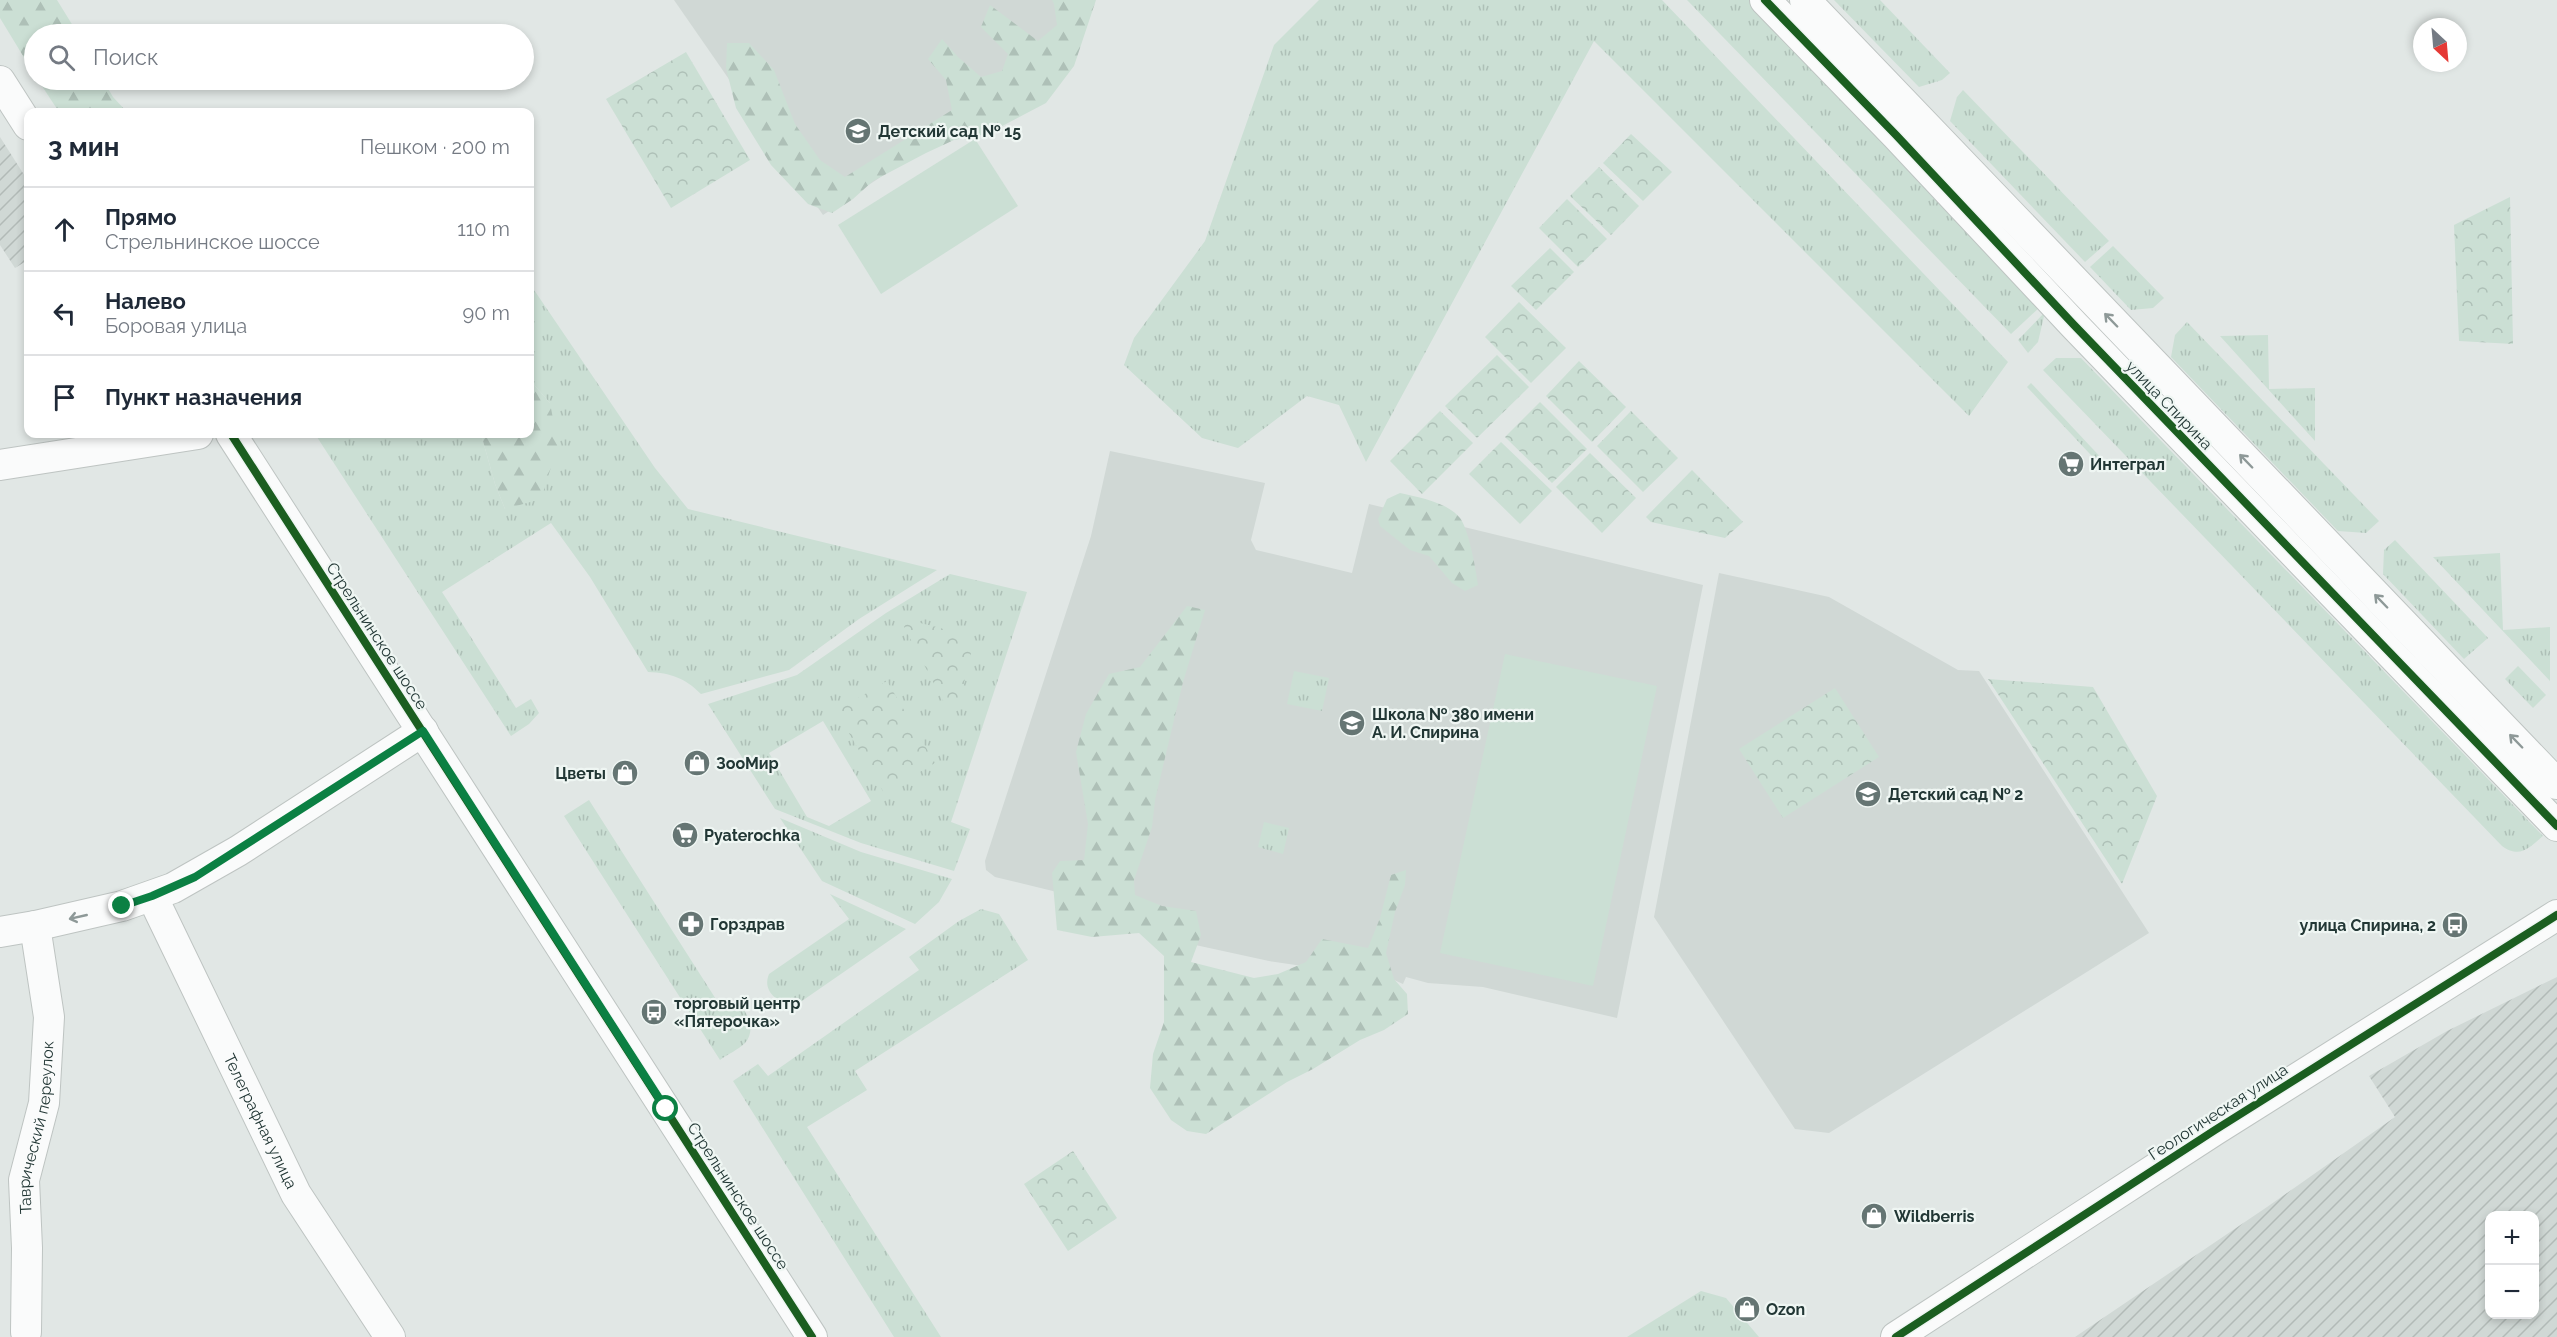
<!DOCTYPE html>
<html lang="ru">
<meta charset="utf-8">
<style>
:root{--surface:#fff;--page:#f2f2f3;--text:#1f2937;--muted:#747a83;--line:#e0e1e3}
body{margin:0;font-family:Raleway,sans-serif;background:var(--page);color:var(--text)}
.controls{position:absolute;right:18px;bottom:18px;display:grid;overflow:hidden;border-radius:12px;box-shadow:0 3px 9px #0003}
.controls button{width:54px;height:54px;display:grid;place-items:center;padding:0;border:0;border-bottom:2px solid var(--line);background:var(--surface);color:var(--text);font:30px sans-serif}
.compass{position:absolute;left:2413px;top:18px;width:54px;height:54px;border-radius:50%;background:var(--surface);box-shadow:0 3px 9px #0003;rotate:154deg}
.stop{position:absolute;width:18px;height:18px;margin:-14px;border:4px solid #0b8043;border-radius:50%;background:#fff}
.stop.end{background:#0b8043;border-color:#fff;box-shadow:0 2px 6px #0008}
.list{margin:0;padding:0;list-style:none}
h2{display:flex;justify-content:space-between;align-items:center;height:78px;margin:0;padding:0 24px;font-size:26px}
h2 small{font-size:20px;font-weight:400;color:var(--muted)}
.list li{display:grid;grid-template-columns:39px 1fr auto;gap:18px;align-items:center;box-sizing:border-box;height:84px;padding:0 24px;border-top:2px solid var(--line)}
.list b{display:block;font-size:22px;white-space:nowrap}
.list p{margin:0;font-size:20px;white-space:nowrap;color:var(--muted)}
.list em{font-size:20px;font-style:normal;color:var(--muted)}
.icon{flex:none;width:33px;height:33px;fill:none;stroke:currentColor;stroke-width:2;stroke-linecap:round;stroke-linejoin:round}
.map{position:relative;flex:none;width:2557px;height:1337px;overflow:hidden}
.search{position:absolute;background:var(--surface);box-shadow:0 3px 9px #0003;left:24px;top:24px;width:510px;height:66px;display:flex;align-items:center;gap:15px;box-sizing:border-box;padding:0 21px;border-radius:33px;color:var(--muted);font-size:22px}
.panel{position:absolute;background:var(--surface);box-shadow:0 3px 9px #0003;left:24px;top:108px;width:510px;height:330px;border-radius:12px}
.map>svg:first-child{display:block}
</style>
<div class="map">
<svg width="2557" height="1337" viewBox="0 0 2557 1337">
<defs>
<pattern id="industrial-furrows" width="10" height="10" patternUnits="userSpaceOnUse" patternTransform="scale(1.5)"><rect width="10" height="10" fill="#d0d8d5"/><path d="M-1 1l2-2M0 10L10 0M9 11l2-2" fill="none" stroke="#b2bab7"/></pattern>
<pattern id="grass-tufts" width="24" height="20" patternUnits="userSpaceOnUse" patternTransform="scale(1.5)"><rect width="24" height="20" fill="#cbdfd4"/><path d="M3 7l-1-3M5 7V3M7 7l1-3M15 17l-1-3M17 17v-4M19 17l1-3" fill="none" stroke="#aec0b7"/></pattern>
<pattern id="forest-firs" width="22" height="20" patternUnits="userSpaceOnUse" patternTransform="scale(1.5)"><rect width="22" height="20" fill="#cbdfd4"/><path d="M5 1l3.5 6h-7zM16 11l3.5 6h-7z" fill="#aec0b7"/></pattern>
<pattern id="park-crowns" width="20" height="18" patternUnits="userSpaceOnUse" patternTransform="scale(1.5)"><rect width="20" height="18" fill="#cbdfd4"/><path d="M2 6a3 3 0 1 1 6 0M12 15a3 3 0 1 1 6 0" fill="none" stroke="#aec0b7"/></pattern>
</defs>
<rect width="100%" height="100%" fill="#e1e7e5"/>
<g fill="#d0d8d5">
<path d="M 674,0 L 1086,0 L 1078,47 L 823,215 Z"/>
<path d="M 1110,451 L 1265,483 L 1251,540 L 1256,550 L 1352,573 L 1369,504 L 1703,585 L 1617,1018 L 1483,987 L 1428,983 L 1406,977 L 1403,984 L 1392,979 L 1269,961 L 1062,916 L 1065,894 L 995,877 L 986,870 L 985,861 L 1091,536 Z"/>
<path d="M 1719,573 L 1829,597 L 1958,670 L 1979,671 L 2149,933 L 1829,1133 L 1795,1129 L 1654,917 Z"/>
</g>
<g fill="url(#industrial-furrows)" fill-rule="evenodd">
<path d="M 0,137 L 28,181 L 28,260 L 15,268 L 0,245 Z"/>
<path d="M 2557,977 L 2557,1337 L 2075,1337 L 2267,1207 L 2395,1117 L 2369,1076 L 2447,1031 ZM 2490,1216 L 2534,1216 L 2534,1314 L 2490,1314 Z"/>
</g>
<g fill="url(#grass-tufts)" fill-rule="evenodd">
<path d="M 1319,0 L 1662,0 L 2008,362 L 1969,416 L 1594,41 L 1366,462 L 1339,405 L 1307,396 L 1238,448 L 1202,438 L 1124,365 L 1134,338 L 1205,241 L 1274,45 Z"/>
<path d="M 1687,0 L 1750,0 L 2041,306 L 2011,334 Z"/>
<path d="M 1834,0 L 1880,0 L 1950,73 L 1942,80 L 1919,87 Z"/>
<path d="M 1963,90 L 2109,241 L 2085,262 L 1950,121 L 1957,97 Z"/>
<path d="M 2113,246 L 2164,298 L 2153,308 L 2131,310 L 2090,267 Z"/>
<path d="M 530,284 L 655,468 L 688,509 L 937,570 L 859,619 L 789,670 L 701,694 C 685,678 671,673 648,672 L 590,577 L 551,523 L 442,592 L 516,708 L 531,699 L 539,713 L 529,724 L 511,736 L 315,434 L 481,434 L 495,484 L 505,509 L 550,403 L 530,380 Z"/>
<path d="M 2045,312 L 2038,342 L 2028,353 L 2018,340 Z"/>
<path d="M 2187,322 L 2379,521 L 2366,533 L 2338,531 L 2171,357 L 2175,335 Z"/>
<path d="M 2268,335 L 2269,389 L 2315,388 L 2315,441 L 2220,336 Z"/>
<path d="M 2056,358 L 2081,358 L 2543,836 C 2529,848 2520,859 2502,846 L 2043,370 Z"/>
<path d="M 2031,383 L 2106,463 L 2104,469 L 2027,387 Z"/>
<path d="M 2395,540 L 2488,638 L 2464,659 L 2383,574 L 2384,550 Z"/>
<path d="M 2500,553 L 2503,630 L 2550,627 L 2550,681 L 2433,557 Z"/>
<path d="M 950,574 L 1027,592 L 951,822 L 970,829 L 954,871 L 861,843 L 775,809 L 708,704 L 797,675 L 886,613 ZM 823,721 L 871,801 L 829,826 L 807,817 L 769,753 Z"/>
<path d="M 2518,666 L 2546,695 L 2533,708 L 2505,679 Z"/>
<path d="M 1294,671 L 1329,678 L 1322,711 L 1287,704 Z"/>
<path d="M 589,800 L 719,1004 L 737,1003 C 749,1012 756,1031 745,1043 C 738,1050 728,1054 720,1060 L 564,816 Z"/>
<path d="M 780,818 L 861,852 L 952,879 L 939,902 L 915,924 L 822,881 Z"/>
<path d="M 1264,822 L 1289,828 L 1283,854 L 1258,847 Z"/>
<path d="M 830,894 L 906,929 L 799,1003 L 785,1005 C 773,997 763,989 769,974 L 849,919 Z"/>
<path d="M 981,909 L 999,914 L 1028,960 L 855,1071 L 867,1090 L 807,1127 L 941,1337 L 894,1337 L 733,1081 L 758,1064 L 768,1076 L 919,970 L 909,957 L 959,921 Z"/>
<path d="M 1701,1291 L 1726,1298 L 1759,1337 L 1627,1337 Z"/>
</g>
<g fill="url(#forest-firs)">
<path d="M 0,0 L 57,0 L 78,34 L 34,34 L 34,74 L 0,18 Z"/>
<path d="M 1052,0 L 1096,0 L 1074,66 L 1046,103 L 987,134 L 954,140 L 926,153 L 873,181 L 853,199 L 832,213 L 808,204 L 771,165 L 736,108 L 726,68 L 727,43 L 749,43 L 774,70 L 795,124 L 820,160 L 845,177 L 952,110 L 946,80 L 928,59 L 942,39 L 958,57 L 981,77 L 1002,71 L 1008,54 L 981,27 L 990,5 L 1038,41 L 1057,25 L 1054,4 Z"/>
<path d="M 38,80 L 103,80 L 113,97 L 127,112 L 59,112 Z"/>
<path d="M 530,380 L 550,403 L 558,445 L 541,499 L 505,509 L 495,484 L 481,434 L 530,434 Z"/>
<path d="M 1400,493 C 1418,497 1447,502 1460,518 C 1469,530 1476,570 1478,585 L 1465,591 L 1452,583 L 1429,556 L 1410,550 L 1380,526 L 1378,519 L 1387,499 Z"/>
<path d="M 1187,606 L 1205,610 L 1183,682 L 1155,800 L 1152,827 L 1134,880 L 1135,895 L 1162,906 L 1196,911 L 1201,935 L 1191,962 L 1254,978 L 1278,974 L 1306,962 L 1322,939 L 1368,948 L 1380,918 L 1391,875 L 1406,870 L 1405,885 L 1395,912 L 1386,953 L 1394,979 L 1407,994 L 1408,1014 L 1384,1030 L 1360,1040 L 1313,1069 L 1287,1082 L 1206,1134 L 1187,1131 L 1171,1120 L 1150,1088 L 1153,1054 L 1164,1022 L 1164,956 L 1139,933 L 1092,937 L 1057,930 L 1052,873 L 1060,861 L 1084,860 L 1088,824 L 1076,752 L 1086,714 L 1109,674 L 1140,667 Z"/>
</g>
<g fill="url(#park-crowns)">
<path d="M 686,52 L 750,160 L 671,208 L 606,99 Z"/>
<path d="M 1631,134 L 1672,172 L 1643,201 L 1603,163 Z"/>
<path d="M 1599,167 L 1639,206 L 1611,235 L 1570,196 Z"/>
<path d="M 2510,197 L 2513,344 L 2459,341 L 2454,225 Z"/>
<path d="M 1567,199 L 1607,239 L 1578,267 L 1539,228 Z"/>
<path d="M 1550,248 L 1574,272 L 1536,310 L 1511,286 Z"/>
<path d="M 1519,302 L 1566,348 L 1531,383 L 1485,337 Z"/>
<path d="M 1497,355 L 1529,387 L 1477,438 L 1445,406 Z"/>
<path d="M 1579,361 L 1626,407 L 1592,442 L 1546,396 Z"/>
<path d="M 1540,402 L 1587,449 L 1552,483 L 1505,437 Z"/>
<path d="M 1440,411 L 1473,443 L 1422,494 L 1390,461 Z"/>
<path d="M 1631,411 L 1678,458 L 1643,492 L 1597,446 Z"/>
<path d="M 1501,442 L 1552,491 L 1520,524 L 1469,474 Z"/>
<path d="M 1590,453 L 1636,498 L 1602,533 L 1556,487 Z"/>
<path d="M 1692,470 L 1743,522 L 1725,538 L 1651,522 L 1646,517 Z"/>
<path d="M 908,620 C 928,626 974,630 971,657 L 957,709 L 948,710 L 904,627 Z"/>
<path d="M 1988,679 L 2093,687 L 2157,796 L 2122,884 Z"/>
<path d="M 887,681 L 935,763 L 884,793 L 836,711 Z"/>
<path d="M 1835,688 L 1879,757 L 1783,818 L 1739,749 Z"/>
<path d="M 1073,1151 L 1117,1218 L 1068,1251 L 1024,1184 Z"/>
</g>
<g fill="#cbdfd4">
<path d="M 975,139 L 1018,206 L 881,294 L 838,225 Z"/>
<path d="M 1505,654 L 1657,686 L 1593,986 L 1440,953 Z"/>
</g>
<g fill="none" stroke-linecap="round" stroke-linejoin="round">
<defs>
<g id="minor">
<path d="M 1765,0 L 1896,135 L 2074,325 L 2557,826"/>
<path d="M 1805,0 L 2557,784"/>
<path d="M 0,81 L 28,125"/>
<path d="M 231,434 L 812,1337"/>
<path d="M 0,465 L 198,434"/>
<path id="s1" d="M 152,896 L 296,1194 L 390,1337"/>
<path d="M 0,932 L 35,926 L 122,906 L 173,888 L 238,851 L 423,731"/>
<path id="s2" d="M 26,1332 L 27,1248 L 24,1180 L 44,1103 L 49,1017 L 35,926"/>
<path d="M 1896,1337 L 2215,1130 L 2557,915"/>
</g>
</defs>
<use href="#minor" stroke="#bec4c2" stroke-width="32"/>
<use href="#minor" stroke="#fafbfb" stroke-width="30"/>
<defs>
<g id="cycleway">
<path d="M 1765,0 L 1896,135 L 2074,325 L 2557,826"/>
<path d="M 231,434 L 812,1337"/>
<path d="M 1896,1337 L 2215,1130 L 2557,915"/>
</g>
</defs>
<use href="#cycleway" stroke="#eff6f3" stroke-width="11"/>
<use href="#cycleway" stroke="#1b5e20" stroke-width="8"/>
</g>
<defs><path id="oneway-shaft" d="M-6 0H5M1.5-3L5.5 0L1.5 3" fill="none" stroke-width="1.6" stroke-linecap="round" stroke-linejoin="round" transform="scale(1.5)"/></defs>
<g stroke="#8e9998">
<use href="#oneway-shaft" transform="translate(2111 320) rotate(-134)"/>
<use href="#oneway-shaft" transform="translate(2246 461) rotate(-134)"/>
<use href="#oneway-shaft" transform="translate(2381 601) rotate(-134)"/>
<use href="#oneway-shaft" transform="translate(2516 741) rotate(-134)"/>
<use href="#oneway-shaft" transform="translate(78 917) rotate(167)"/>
</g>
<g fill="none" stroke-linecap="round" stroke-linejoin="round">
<path stroke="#0b8043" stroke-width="8" d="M 122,906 L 152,896 L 195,877 L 423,731 L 666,1109"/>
</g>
<defs>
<symbol id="school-disc" viewBox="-11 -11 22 22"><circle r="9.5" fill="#657573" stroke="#eff6f3"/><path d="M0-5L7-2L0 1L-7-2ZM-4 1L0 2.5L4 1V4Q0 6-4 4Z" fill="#fff"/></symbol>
<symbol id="supermarket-disc" viewBox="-11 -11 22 22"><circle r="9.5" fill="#657573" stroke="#eff6f3"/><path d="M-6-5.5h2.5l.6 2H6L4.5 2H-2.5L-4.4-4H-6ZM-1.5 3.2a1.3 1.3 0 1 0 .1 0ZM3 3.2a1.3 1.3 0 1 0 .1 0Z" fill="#fff"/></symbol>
<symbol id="shop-disc" viewBox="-11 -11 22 22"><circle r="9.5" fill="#657573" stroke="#eff6f3"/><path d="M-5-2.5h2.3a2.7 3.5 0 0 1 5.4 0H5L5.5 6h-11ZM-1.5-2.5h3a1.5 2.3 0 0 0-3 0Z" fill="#fff"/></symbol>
<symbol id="pharmacy-disc" viewBox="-11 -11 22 22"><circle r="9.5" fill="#657573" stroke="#eff6f3"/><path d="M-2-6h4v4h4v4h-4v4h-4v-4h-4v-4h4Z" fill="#fff"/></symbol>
<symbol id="bus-disc" viewBox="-11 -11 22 22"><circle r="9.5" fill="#657573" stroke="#eff6f3"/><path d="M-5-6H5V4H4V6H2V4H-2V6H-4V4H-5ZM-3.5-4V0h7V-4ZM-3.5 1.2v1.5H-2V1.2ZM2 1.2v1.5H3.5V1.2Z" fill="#fff"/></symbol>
</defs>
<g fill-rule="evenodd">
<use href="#school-disc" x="843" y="116" width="30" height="30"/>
<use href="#supermarket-disc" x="2056" y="449" width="30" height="30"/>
<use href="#school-disc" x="1337" y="708" width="30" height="30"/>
<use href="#shop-disc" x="682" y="748" width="30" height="30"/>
<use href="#shop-disc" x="610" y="758" width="30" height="30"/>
<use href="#school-disc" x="1853" y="779" width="30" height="30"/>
<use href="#supermarket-disc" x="670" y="820" width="30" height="30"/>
<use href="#pharmacy-disc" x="676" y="909" width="30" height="30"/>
<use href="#bus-disc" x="2440" y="910" width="30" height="30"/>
<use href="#bus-disc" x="639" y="997" width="30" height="30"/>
<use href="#shop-disc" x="1859" y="1201" width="30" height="30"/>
<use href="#shop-disc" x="1732" y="1294" width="30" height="30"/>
</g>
<g text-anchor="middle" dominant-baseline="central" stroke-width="4.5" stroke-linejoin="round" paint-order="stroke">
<g font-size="16" font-weight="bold" fill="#223735" stroke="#eff6f3" text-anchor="start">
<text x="878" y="131">Детский сад № 15</text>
<text x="2090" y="464">Интеграл</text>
<text x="1372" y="714">Школа № 380 имени<tspan x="1372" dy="18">А. И. Спирина</tspan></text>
<text x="716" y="763">ЗооМир</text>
<text x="606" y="773" text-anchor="end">Цветы</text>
<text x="1888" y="794">Детский сад № 2</text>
<text x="704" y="835">Pyaterochka</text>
<text x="710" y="924">Горздрав</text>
<text x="2436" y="925" text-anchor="end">улица Спирина, 2</text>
<text x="674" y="1003">торговый центр<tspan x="674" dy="18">«Пятерочка»</tspan></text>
<text x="1894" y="1216">Wildberris</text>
<text x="1766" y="1309">Ozon</text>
</g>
<g font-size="16" fill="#223735" stroke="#eff6f3">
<text transform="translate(2169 405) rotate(46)">улица Спирина</text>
<text transform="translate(377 636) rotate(57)">Стрельнинское шоссе</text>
<text transform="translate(2218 1112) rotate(-33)">Геологическая улица</text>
<text stroke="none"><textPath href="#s1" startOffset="250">Телеграфная улица</textPath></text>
<text stroke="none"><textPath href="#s2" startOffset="206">Таврический переулок</textPath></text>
<text transform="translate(738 1196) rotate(57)">Стрельнинское шоссе</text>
</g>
</g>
</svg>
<div class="controls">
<button>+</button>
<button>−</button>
</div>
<svg class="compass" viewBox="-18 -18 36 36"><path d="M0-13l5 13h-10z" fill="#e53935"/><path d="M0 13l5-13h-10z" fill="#747a83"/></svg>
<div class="stop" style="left:666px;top:1109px"></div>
<div class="stop end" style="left:122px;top:906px"></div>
<div class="search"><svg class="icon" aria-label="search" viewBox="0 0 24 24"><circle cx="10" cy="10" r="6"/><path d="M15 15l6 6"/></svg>Поиск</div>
<section class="panel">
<h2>3 мин<small>Пешком · 200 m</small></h2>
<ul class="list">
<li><svg class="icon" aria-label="ahead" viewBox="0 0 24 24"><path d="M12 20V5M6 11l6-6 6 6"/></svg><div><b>Прямо</b><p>Стрельнинское шоссе</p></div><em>110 m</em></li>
<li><svg class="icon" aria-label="left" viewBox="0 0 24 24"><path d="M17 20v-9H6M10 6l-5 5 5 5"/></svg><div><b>Налево</b><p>Боровая улица</p></div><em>90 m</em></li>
<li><svg class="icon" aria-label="arrive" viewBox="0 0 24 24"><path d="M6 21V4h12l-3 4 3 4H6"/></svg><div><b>Пункт назначения</b></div></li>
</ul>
</section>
</div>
